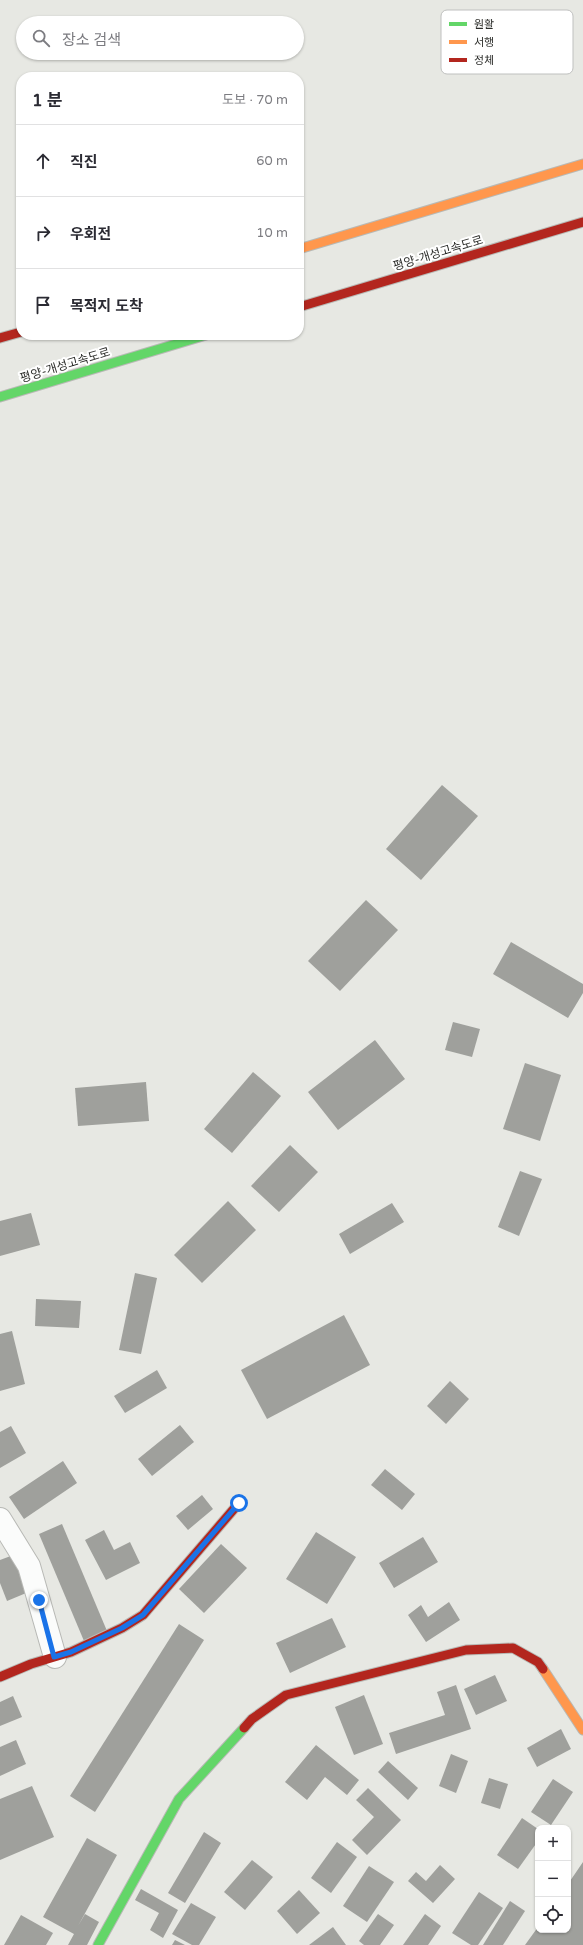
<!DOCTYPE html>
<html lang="ko">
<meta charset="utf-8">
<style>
:root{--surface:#fff;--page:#f7f7f7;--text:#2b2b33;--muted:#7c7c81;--line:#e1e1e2}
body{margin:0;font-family:"Varela Round","Noto Sans KR",sans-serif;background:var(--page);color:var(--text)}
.controls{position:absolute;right:12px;bottom:12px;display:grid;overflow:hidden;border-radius:8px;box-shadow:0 1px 3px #0004}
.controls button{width:36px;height:36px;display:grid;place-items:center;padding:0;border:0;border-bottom:1px solid var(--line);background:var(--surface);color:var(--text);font:20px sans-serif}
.stop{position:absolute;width:12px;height:12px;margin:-9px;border:3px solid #1a73e8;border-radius:50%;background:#fff}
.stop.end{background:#1a73e8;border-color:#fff;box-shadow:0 1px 4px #0008}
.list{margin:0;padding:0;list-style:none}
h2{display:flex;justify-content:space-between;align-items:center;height:52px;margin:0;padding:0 16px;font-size:17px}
h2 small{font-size:13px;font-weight:400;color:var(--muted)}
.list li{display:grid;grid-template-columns:26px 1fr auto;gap:12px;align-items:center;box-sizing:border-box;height:72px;padding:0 16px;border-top:1px solid var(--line)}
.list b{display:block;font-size:15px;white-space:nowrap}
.list em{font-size:13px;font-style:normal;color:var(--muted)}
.icon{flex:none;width:22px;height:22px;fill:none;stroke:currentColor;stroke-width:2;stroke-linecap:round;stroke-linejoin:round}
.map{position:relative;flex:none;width:583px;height:1945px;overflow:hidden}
.search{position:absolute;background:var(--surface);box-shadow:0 1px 3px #0004;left:16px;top:16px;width:288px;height:44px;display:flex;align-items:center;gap:10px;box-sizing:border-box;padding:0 14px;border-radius:22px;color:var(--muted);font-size:15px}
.panel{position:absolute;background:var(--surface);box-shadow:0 1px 3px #0004;left:16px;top:72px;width:288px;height:268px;border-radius:16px}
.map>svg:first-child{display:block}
</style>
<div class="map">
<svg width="583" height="1945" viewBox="0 0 583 1945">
<rect width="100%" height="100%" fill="#e7e8e3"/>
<g fill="#9fa09c">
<path d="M 442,785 L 478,816 L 421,880 L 386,849 Z"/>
<path d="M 366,900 L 398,930 L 340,991 L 308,961 Z"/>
<path d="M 511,942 L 583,984 L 583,993 L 568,1018 L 493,974 Z"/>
<path d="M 453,1022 L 480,1029 L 472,1057 L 445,1050 Z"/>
<path d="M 375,1040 L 405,1079 L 338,1130 L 308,1092 Z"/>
<path d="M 525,1063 L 561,1075 L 540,1141 L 503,1129 Z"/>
<path d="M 253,1072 L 281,1096 L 232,1153 L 204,1129 Z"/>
<path d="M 146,1082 L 149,1121 L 78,1126 L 75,1088 Z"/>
<path d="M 290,1145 L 318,1172 L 279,1212 L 251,1186 Z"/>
<path d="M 520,1171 L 542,1179 L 519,1236 L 498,1227 Z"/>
<path d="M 228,1201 L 256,1230 L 202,1283 L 174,1255 Z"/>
<path d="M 392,1203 L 404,1222 L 350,1254 L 339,1234 Z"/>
<path d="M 31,1213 L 40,1245 L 0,1256 L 0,1221 Z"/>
<path d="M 135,1273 L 157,1278 L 141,1354 L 119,1350 Z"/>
<path d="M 36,1299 L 81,1301 L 79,1328 L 35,1326 Z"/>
<path d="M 344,1315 L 370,1365 L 267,1419 L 241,1370 Z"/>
<path d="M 12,1331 L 25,1384 L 0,1391 L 0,1334 Z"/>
<path d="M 157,1370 L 167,1388 L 125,1413 L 114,1396 Z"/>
<path d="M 450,1381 L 469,1399 L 446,1424 L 427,1406 Z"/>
<path d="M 180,1425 L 194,1442 L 152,1476 L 138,1459 Z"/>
<path d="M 11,1426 L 26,1453 L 0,1468 L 0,1432 Z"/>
<path d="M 63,1461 L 77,1483 L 24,1519 L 9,1497 Z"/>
<path d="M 385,1469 L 415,1494 L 402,1510 L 371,1485 Z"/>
<path d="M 202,1495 L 213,1509 L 188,1530 L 176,1516 Z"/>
<path d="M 62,1524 L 107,1631 L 84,1641 L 39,1534 Z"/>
<path d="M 104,1530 L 114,1550 L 130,1542 L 140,1563 L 106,1580 L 85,1540 Z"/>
<path d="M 316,1532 L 356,1557 L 327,1604 L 286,1579 Z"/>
<path d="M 423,1537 L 438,1562 L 394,1588 L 379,1563 Z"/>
<path d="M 221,1544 L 247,1568 L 204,1613 L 179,1589 Z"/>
<path d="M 16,1554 L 31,1591 L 7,1601 L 0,1583 L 0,1560 Z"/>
<path d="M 449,1602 L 460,1620 L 426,1642 L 408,1615 L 421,1605 L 428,1617 Z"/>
<path d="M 332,1618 L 346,1647 L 290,1673 L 276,1643 Z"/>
<path d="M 179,1624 L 204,1640 L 95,1812 L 70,1796 Z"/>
<path d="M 495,1675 L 507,1701 L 476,1715 L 464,1689 Z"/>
<path d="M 456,1685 L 471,1729 L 396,1754 L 389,1733 L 445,1715 L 437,1692 Z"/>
<path d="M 364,1695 L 383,1744 L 354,1755 L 335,1707 Z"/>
<path d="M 13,1696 L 22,1717 L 0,1726 L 0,1702 Z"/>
<path d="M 561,1729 L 571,1749 L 537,1767 L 527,1748 Z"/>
<path d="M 16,1740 L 26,1764 L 0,1776 L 0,1747 Z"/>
<path d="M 316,1745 L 359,1780 L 347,1795 L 325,1777 L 307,1800 L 285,1782 Z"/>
<path d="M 451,1754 L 468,1761 L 456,1793 L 439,1786 Z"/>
<path d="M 388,1761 L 418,1788 L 408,1800 L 378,1772 Z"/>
<path d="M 489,1778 L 508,1784 L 500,1809 L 481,1803 Z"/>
<path d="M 553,1779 L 573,1792 L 551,1825 L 531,1812 Z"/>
<path d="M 32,1786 L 54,1837 L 0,1860 L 0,1799 Z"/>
<path d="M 368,1788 L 401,1820 L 367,1855 L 352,1840 L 374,1817 L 356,1800 Z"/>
<path d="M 522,1818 L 538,1829 L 538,1841 L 518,1869 L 497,1855 Z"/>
<path d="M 204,1832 L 221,1843 L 185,1903 L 168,1893 Z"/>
<path d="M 87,1838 L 117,1855 L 78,1926 L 85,1914 L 99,1922 L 87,1945 L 68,1945 L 74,1934 L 43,1917 Z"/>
<path d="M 337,1842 L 357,1857 L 331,1893 L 311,1878 Z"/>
<path d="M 252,1860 L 273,1877 L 245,1910 L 224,1892 Z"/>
<path d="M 583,1862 L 583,1945 L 525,1945 L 538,1927 L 538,1930 L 568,1930 L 568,1884 Z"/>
<path d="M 440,1865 L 455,1879 L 433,1903 L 408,1881 L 416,1872 L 426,1881 Z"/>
<path d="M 369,1866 L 394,1882 L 367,1922 L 343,1906 Z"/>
<path d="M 141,1889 L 178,1910 L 163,1938 L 150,1930 L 159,1913 L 135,1900 Z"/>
<path d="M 299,1890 L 320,1913 L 297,1934 L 277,1911 Z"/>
<path d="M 479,1892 L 503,1908 L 478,1945 L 471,1945 L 452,1933 Z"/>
<path d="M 510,1901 L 525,1911 L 503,1945 L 483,1945 Z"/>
<path d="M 191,1903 L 216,1917 L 199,1945 L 192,1945 L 172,1934 Z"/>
<path d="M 378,1914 L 394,1925 L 380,1945 L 364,1945 L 359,1941 Z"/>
<path d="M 425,1914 L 441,1926 L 428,1945 L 403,1945 Z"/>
<path d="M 21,1915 L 53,1933 L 46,1945 L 4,1945 Z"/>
<path d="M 333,1927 L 346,1945 L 309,1945 Z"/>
<path d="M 175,1940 L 185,1945 L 172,1945 Z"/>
</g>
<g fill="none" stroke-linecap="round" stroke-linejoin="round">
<defs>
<path id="street" d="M 0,1519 L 29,1566 L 55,1657"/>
<g id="fast">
<path d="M 0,397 L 206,335"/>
<path d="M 98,1945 L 179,1799 L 244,1728"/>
</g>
<g id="slow">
<path d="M 299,249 L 583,164"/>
<path d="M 543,1669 L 583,1730"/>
</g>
<g id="jam">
<path d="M 299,307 L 583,222"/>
<path d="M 0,338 L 21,332"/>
<path d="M 0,1677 L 31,1664 L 71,1652 L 122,1628 L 143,1615 L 239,1503"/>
<path d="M 244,1728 L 252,1719 L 286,1695 L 466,1650 L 513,1648 L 538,1662 L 543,1669"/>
</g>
</defs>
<use href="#street" stroke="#b8b9b5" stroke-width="24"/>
<use href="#fast" stroke="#b8b9b5" stroke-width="11"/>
<use href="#slow" stroke="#b8b9b5" stroke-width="11"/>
<use href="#jam" stroke="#b8b9b5" stroke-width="11"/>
<use href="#street" stroke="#fbfcfb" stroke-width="22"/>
<use href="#fast" stroke="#63d668" stroke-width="9"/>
<use href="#slow" stroke="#ff974d" stroke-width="9"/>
<use href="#jam" stroke="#b3261e" stroke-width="9"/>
</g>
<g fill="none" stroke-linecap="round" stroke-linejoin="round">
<path stroke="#1a73e8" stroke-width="5" d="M 39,1600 L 54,1657 L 71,1652 L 122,1628 L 143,1615 L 239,1503"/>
</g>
<g text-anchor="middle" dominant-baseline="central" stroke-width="4" stroke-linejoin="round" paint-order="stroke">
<g font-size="12" fill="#2b2c29" stroke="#fff">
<text transform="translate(438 253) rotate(-17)">평양-개성고속도로</text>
<text transform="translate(65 365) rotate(-17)">평양-개성고속도로</text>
</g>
</g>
<rect x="441" y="10" width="132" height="64" rx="6" fill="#fff" stroke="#bfc0bf" stroke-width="1"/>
<rect x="449" y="22" width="18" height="4" fill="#63d668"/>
<rect x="449" y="40" width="18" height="4" fill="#ff974d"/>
<rect x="449" y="58" width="18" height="4" fill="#b3261e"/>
<g font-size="11" fill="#2b2c29">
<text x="474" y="28">원활</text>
<text x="474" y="46">서행</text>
<text x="474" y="64">정체</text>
</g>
</svg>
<div class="controls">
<button>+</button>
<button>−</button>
<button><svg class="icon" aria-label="locate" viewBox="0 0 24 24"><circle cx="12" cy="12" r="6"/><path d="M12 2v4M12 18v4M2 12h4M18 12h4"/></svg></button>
</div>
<div class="stop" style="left:239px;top:1503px"></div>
<div class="stop end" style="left:39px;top:1600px"></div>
<div class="search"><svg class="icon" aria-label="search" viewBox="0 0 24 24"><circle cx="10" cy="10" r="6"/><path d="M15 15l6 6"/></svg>장소 검색</div>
<section class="panel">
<h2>1 분<small>도보 · 70 m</small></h2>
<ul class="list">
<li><svg class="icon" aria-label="ahead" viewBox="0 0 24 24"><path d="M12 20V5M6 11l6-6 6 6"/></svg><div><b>직진</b></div><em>60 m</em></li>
<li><svg class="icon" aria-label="right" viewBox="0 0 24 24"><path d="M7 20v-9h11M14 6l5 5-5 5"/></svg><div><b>우회전</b></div><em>10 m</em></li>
<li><svg class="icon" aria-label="arrive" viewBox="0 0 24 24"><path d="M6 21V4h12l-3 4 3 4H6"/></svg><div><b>목적지 도착</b></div></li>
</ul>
</section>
</div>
